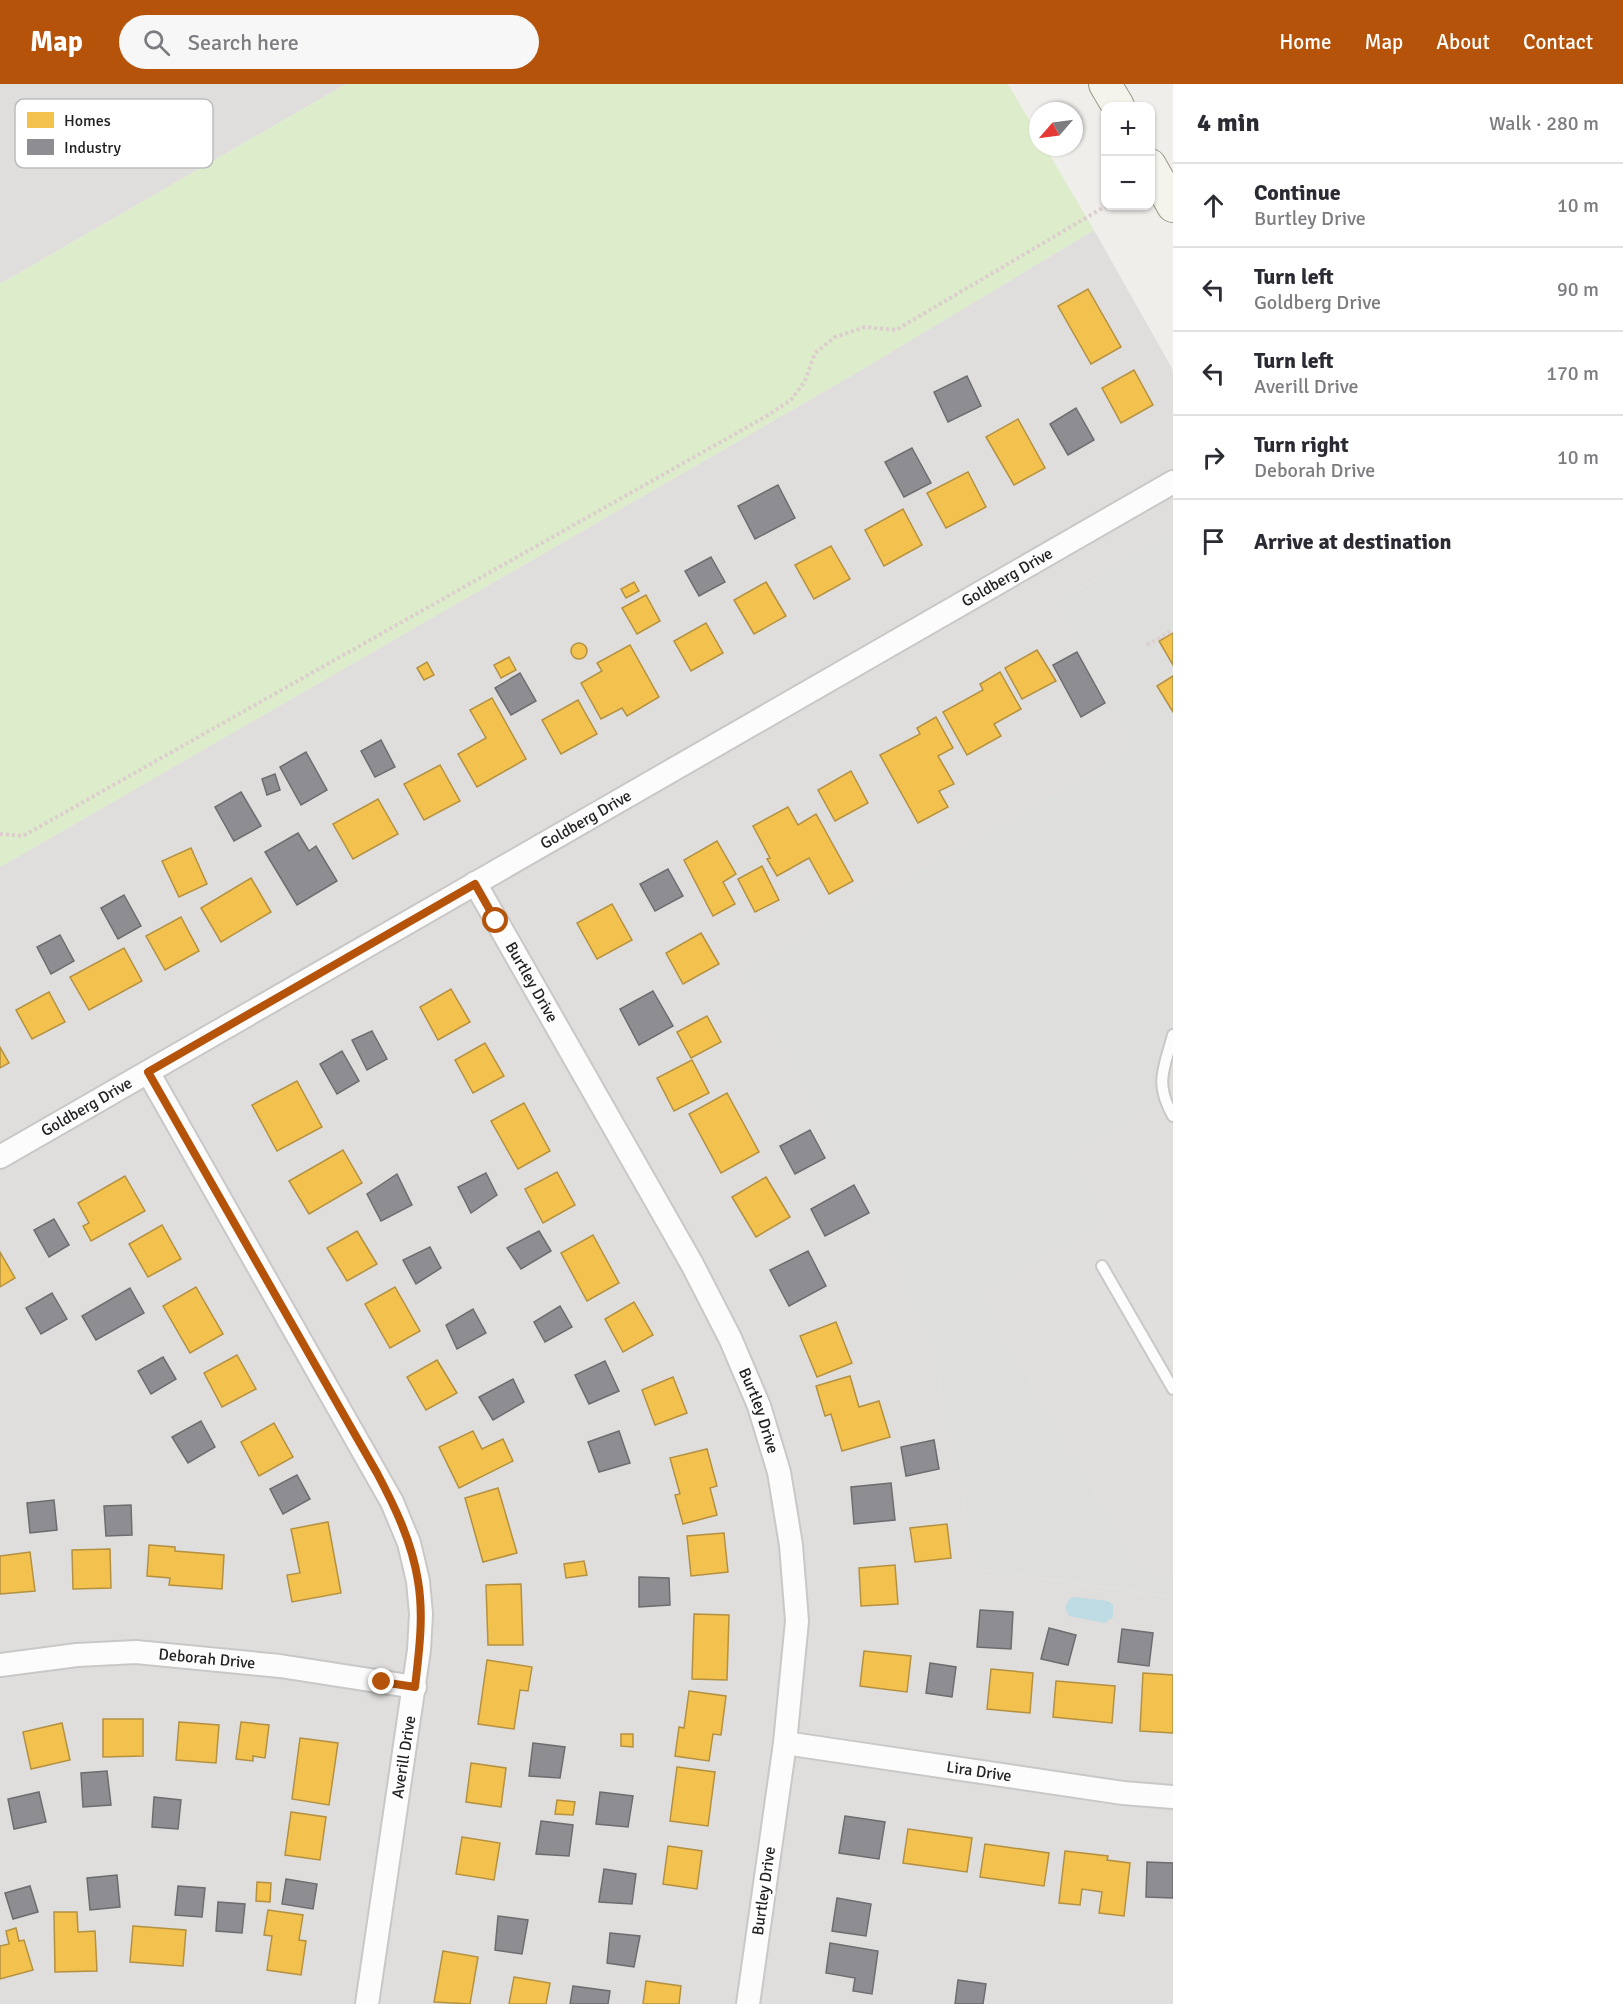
<!DOCTYPE html>
<meta charset="utf-8">
<style>
:root{--surface:#fff;--page:#f7f7f7;--text:#2b2b33;--muted:#7c7c81;--line:#e1e1e2;--accent:#b45309}
body{margin:0;font-family:Signika,sans-serif;background:var(--page);color:var(--text)}
.controls{position:absolute;right:18px;top:18px;display:grid;overflow:hidden;border-radius:12px;box-shadow:0 2px 4px #0004}
.controls button{width:54px;height:54px;display:grid;place-items:center;padding:0;border:0;border-bottom:2px solid var(--line);background:var(--surface);color:var(--text);font:30px sans-serif}
.compass{position:absolute;left:1029px;top:18px;width:54px;height:54px;border-radius:50%;background:var(--surface);box-shadow:0 2px 4px #0004;rotate:242deg}
.stop{position:absolute;width:18px;height:18px;margin:-14px;border:4px solid #b45309;border-radius:50%;background:#fff}
.stop.end{background:#b45309;border-color:#fff;box-shadow:0 2px 6px #0008}
.list{margin:0;padding:0;list-style:none}
h2{display:flex;justify-content:space-between;align-items:center;height:78px;margin:0;padding:0 24px;font-size:26px}
h2 small{font-size:20px;font-weight:400;color:var(--muted)}
.list li{display:grid;grid-template-columns:39px 1fr auto;gap:18px;align-items:center;box-sizing:border-box;height:84px;padding:0 24px;border-top:2px solid var(--line)}
.list b{display:block;font-size:22px;white-space:nowrap}
.list p{margin:0;font-size:20px;white-space:nowrap;color:var(--muted)}
.list em{font-size:20px;font-style:normal;color:var(--muted)}
.icon{flex:none;width:33px;height:33px;fill:none;stroke:currentColor;stroke-width:2;stroke-linecap:round;stroke-linejoin:round}
.map{position:relative;flex:none;width:1173px;height:1920px;overflow:hidden}
header{display:flex;align-items:center;gap:36px;box-sizing:border-box;height:84px;padding:0 30px;background:var(--accent);color:#fff}
header strong{font-size:28px}
nav{display:flex;gap:33px;margin-inline-start:auto;font-size:21px}
.search{width:420px;height:54px;background:var(--page);display:flex;align-items:center;gap:15px;box-sizing:border-box;padding:0 21px;border-radius:33px;color:var(--muted);font-size:22px}
main{display:flex}
aside{flex:1;background:var(--surface)}
.map>svg:first-child{display:block}
</style>
<header>
<strong>Map</strong>
<div class="search"><svg class="icon" aria-label="search" viewBox="0 0 24 24"><circle cx="10" cy="10" r="6"/><path d="M15 15l6 6"/></svg>Search here</div>
<nav><a>Home</a><a>Map</a><a>About</a><a>Contact</a></nav>
</header>
<main>
<div class="map">
<svg width="1173" height="1920" viewBox="0 0 1173 1920">
<rect width="100%" height="100%" fill="#f0eeeb"/>
<g fill="#dfdedc">
<path d="M 0,0 L 346,0 L 0,200 Z"/>
<path d="M 1094,146 L 1173,286 L 1173,448 L 1057,519 L 1136,665 L 741,889 L 857,1095 L 931,1256 L 977,1485 L 1173,1513 L 1173,1920 L 0,1920 L 0,783 L 851,292 Z"/>
</g>
<path fill="#dededc" d="M 1173,448 L 1173,1513 L 977,1485 L 931,1256 L 857,1095 L 741,889 L 1135,665 L 1057,519 Z"/>
<path fill="#ddeccb" d="M 346,0 L 1008,0 L 1038,51 L 1038,63 L 1045,63 L 1094,146 L 851,292 L 0,783 L 0,200 Z"/>
<path fill="#e0dfde" d="M 1171,1011 L 1173,1014 L 1173,1495 L 1160,1493 L 1136,1483 L 979,1211 L 1107,1137 L 1069,1071 Z"/>
<path fill="#bfdbe3" d="M 1076,1513 L 1108,1517 L 1113,1521 L 1113,1533 L 1105,1539 L 1069,1532 L 1065,1523 L 1070,1514 Z"/>
<g fill="#f2c14e" stroke="#b49141" stroke-width="1.5">
<path d="M 1088,205 L 1121,263 L 1091,280 L 1058,222 Z"/>
<path d="M 1134,286 L 1153,321 L 1121,339 L 1102,304 Z"/>
<path d="M 1018,335 L 1045,384 L 1014,401 L 986,353 Z"/>
<path d="M 968,388 L 986,423 L 946,444 L 927,409 Z"/>
<path d="M 903,425 L 922,461 L 884,482 L 865,446 Z"/>
<path d="M 831,462 L 850,495 L 814,515 L 795,481 Z"/>
<path d="M 634,498 L 639,507 L 626,514 L 621,505 Z"/>
<path d="M 766,498 L 786,532 L 754,550 L 734,516 Z"/>
<path d="M 646,511 L 660,537 L 637,550 L 622,524 Z"/>
<path d="M 706,539 L 723,569 L 691,587 L 674,557 Z"/>
<path d="M 1173,549 L 1173,581 L 1159,557 Z"/>
<circle cx="579" cy="567" r="8"/>
<path d="M 630,561 L 659,613 L 627,632 L 622,624 L 601,635 L 581,599 L 602,587 L 597,579 Z"/>
<path d="M 1037,566 L 1056,597 L 1022,615 L 1005,584 Z"/>
<path d="M 509,573 L 516,586 L 501,594 L 494,581 Z"/>
<path d="M 427,578 L 434,591 L 424,596 L 417,584 Z"/>
<path d="M 1000,588 L 1021,625 L 994,640 L 1001,652 L 967,671 L 943,628 L 983,606 L 980,600 Z"/>
<path d="M 1173,592 L 1173,628 L 1157,602 Z"/>
<path d="M 492,614 L 526,675 L 477,703 L 458,670 L 486,654 L 470,626 Z"/>
<path d="M 578,616 L 597,650 L 561,670 L 542,636 Z"/>
<path d="M 936,633 L 953,664 L 938,672 L 954,700 L 939,707 L 948,723 L 918,739 L 880,671 L 920,650 L 917,644 Z"/>
<path d="M 440,681 L 460,717 L 424,736 L 404,700 Z"/>
<path d="M 851,687 L 868,719 L 835,737 L 818,706 Z"/>
<path d="M 378,715 L 398,750 L 353,775 L 333,740 Z"/>
<path d="M 788,723 L 798,741 L 816,730 L 853,797 L 829,810 L 809,774 L 777,792 L 767,775 L 770,774 L 753,742 Z"/>
<path d="M 717,757 L 736,790 L 723,798 L 735,820 L 713,832 L 684,776 Z"/>
<path d="M 191,764 L 207,800 L 179,813 L 162,777 Z"/>
<path d="M 762,782 L 779,816 L 755,828 L 738,795 Z"/>
<path d="M 251,794 L 271,828 L 221,858 L 201,824 Z"/>
<path d="M 612,820 L 632,856 L 597,875 L 577,839 Z"/>
<path d="M 181,833 L 199,867 L 165,886 L 146,852 Z"/>
<path d="M 701,849 L 719,880 L 683,900 L 666,869 Z"/>
<path d="M 124,864 L 142,897 L 89,926 L 70,893 Z"/>
<path d="M 451,905 L 470,938 L 438,956 L 420,923 Z"/>
<path d="M 49,908 L 65,938 L 32,955 L 16,926 Z"/>
<path d="M 707,932 L 721,958 L 691,974 L 677,948 Z"/>
<path d="M 485,959 L 504,992 L 473,1009 L 455,976 Z"/>
<path d="M 0,963 L 9,979 L 0,984 Z"/>
<path d="M 692,976 L 709,1009 L 674,1027 L 657,994 Z"/>
<path d="M 297,997 L 322,1043 L 277,1067 L 252,1021 Z"/>
<path d="M 727,1009 L 759,1068 L 721,1089 L 689,1030 Z"/>
<path d="M 524,1019 L 550,1067 L 518,1085 L 491,1037 Z"/>
<path d="M 343,1066 L 362,1099 L 309,1130 L 289,1097 Z"/>
<path d="M 557,1088 L 575,1121 L 543,1139 L 525,1105 Z"/>
<path d="M 125,1092 L 145,1127 L 91,1157 L 83,1142 L 89,1139 L 78,1119 Z"/>
<path d="M 766,1093 L 790,1133 L 756,1153 L 732,1113 Z"/>
<path d="M 162,1141 L 181,1175 L 148,1193 L 129,1160 Z"/>
<path d="M 357,1147 L 377,1180 L 347,1197 L 327,1164 Z"/>
<path d="M 593,1151 L 619,1199 L 587,1217 L 561,1169 Z"/>
<path d="M 0,1168 L 15,1194 L 0,1203 Z"/>
<path d="M 196,1203 L 223,1250 L 190,1269 L 163,1222 Z"/>
<path d="M 395,1203 L 420,1247 L 390,1264 L 365,1220 Z"/>
<path d="M 634,1218 L 653,1251 L 623,1268 L 605,1235 Z"/>
<path d="M 836,1238 L 852,1279 L 817,1293 L 800,1252 Z"/>
<path d="M 237,1271 L 256,1305 L 222,1323 L 204,1289 Z"/>
<path d="M 437,1276 L 457,1309 L 426,1326 L 407,1293 Z"/>
<path d="M 850,1292 L 859,1323 L 879,1317 L 890,1353 L 842,1367 L 831,1330 L 825,1332 L 816,1302 Z"/>
<path d="M 673,1293 L 687,1329 L 655,1341 L 642,1306 Z"/>
<path d="M 274,1339 L 293,1373 L 259,1392 L 241,1358 Z"/>
<path d="M 473,1347 L 482,1365 L 503,1355 L 513,1377 L 459,1404 L 439,1363 Z"/>
<path d="M 707,1365 L 717,1402 L 710,1404 L 717,1431 L 683,1440 L 675,1411 L 680,1410 L 670,1374 Z"/>
<path d="M 498,1404 L 517,1469 L 483,1478 L 465,1414 Z"/>
<path d="M 328,1438 L 341,1509 L 292,1518 L 287,1491 L 300,1489 L 291,1445 Z"/>
<path d="M 947,1440 L 951,1474 L 915,1478 L 910,1444 Z"/>
<path d="M 724,1449 L 728,1488 L 691,1492 L 687,1452 Z"/>
<path d="M 149,1461 L 175,1463 L 175,1467 L 224,1471 L 222,1505 L 169,1501 L 170,1494 L 147,1492 Z"/>
<path d="M 110,1465 L 111,1504 L 73,1505 L 72,1466 Z"/>
<path d="M 30,1468 L 35,1507 L 0,1510 L 0,1472 Z"/>
<path d="M 584,1477 L 587,1491 L 566,1494 L 564,1480 Z"/>
<path d="M 895,1481 L 898,1520 L 861,1522 L 859,1484 Z"/>
<path d="M 521,1500 L 523,1561 L 488,1561 L 486,1501 Z"/>
<path d="M 694,1530 L 729,1531 L 727,1596 L 692,1595 Z"/>
<path d="M 864,1567 L 911,1572 L 907,1608 L 860,1602 Z"/>
<path d="M 487,1576 L 532,1583 L 528,1607 L 520,1606 L 514,1645 L 478,1640 Z"/>
<path d="M 991,1585 L 1033,1589 L 1030,1629 L 987,1625 Z"/>
<path d="M 1143,1589 L 1173,1591 L 1173,1649 L 1140,1647 Z"/>
<path d="M 1056,1597 L 1115,1602 L 1112,1639 L 1053,1633 Z"/>
<path d="M 689,1607 L 726,1612 L 721,1651 L 713,1650 L 709,1677 L 675,1672 L 679,1643 L 684,1644 Z"/>
<path d="M 103,1635 L 143,1635 L 143,1672 L 103,1673 Z"/>
<path d="M 179,1638 L 219,1641 L 216,1679 L 176,1676 Z"/>
<path d="M 241,1638 L 269,1641 L 265,1674 L 253,1672 L 253,1677 L 236,1675 Z"/>
<path d="M 62,1639 L 70,1676 L 31,1685 L 23,1648 Z"/>
<path d="M 621,1650 L 633,1650 L 633,1663 L 621,1662 Z"/>
<path d="M 300,1654 L 338,1659 L 329,1721 L 292,1715 Z"/>
<path d="M 471,1679 L 506,1684 L 501,1723 L 466,1718 Z"/>
<path d="M 677,1683 L 715,1688 L 708,1742 L 670,1737 Z"/>
<path d="M 557,1716 L 575,1718 L 573,1731 L 555,1730 Z"/>
<path d="M 291,1728 L 326,1733 L 320,1776 L 285,1771 Z"/>
<path d="M 908,1745 L 972,1754 L 967,1788 L 903,1779 Z"/>
<path d="M 462,1753 L 500,1759 L 494,1796 L 456,1790 Z"/>
<path d="M 985,1760 L 1049,1769 L 1044,1802 L 980,1793 Z"/>
<path d="M 668,1762 L 702,1767 L 697,1805 L 663,1800 Z"/>
<path d="M 1065,1767 L 1108,1772 L 1107,1776 L 1130,1779 L 1124,1832 L 1099,1829 L 1102,1808 L 1082,1805 L 1080,1821 L 1059,1819 Z"/>
<path d="M 257,1798 L 271,1799 L 270,1818 L 256,1817 Z"/>
<path d="M 268,1826 L 303,1831 L 299,1856 L 306,1857 L 301,1891 L 267,1886 L 272,1852 L 264,1851 Z"/>
<path d="M 54,1828 L 77,1828 L 78,1848 L 95,1847 L 97,1887 L 55,1888 Z"/>
<path d="M 133,1842 L 186,1846 L 183,1882 L 130,1878 Z"/>
<path d="M 16,1844 L 19,1857 L 24,1856 L 33,1886 L 0,1895 L 0,1862 L 9,1860 L 6,1847 Z"/>
<path d="M 443,1867 L 478,1873 L 470,1920 L 434,1918 Z"/>
<path d="M 514,1893 L 550,1899 L 546,1920 L 509,1920 Z"/>
<path d="M 646,1897 L 681,1902 L 679,1920 L 643,1920 Z"/>
</g>
<g fill="#8d8d92" stroke="#6d6d70" stroke-width="1.5">
<path d="M 967,292 L 981,322 L 948,338 L 934,308 Z"/>
<path d="M 1076,324 L 1094,356 L 1068,371 L 1050,340 Z"/>
<path d="M 912,364 L 931,399 L 904,413 L 885,378 Z"/>
<path d="M 778,401 L 795,434 L 755,455 L 738,422 Z"/>
<path d="M 711,473 L 725,498 L 699,512 L 685,487 Z"/>
<path d="M 1077,568 L 1105,619 L 1081,633 L 1053,581 Z"/>
<path d="M 520,589 L 536,617 L 511,631 L 495,604 Z"/>
<path d="M 381,656 L 395,683 L 375,693 L 361,667 Z"/>
<path d="M 306,668 L 327,706 L 301,721 L 280,683 Z"/>
<path d="M 275,690 L 280,706 L 267,711 L 262,695 Z"/>
<path d="M 241,708 L 261,742 L 234,757 L 215,723 Z"/>
<path d="M 298,749 L 309,767 L 316,762 L 337,797 L 297,821 L 265,768 Z"/>
<path d="M 668,785 L 683,812 L 655,827 L 640,800 Z"/>
<path d="M 124,811 L 141,842 L 118,855 L 101,824 Z"/>
<path d="M 60,851 L 74,877 L 51,890 L 37,863 Z"/>
<path d="M 653,907 L 673,942 L 639,961 L 620,925 Z"/>
<path d="M 372,947 L 387,975 L 367,986 L 352,956 Z"/>
<path d="M 342,967 L 359,997 L 337,1010 L 320,980 Z"/>
<path d="M 810,1046 L 825,1074 L 795,1090 L 780,1062 Z"/>
<path d="M 486,1089 L 497,1111 L 471,1129 L 458,1103 Z"/>
<path d="M 397,1090 L 412,1121 L 381,1137 L 367,1110 Z"/>
<path d="M 854,1101 L 869,1129 L 825,1152 L 811,1125 Z"/>
<path d="M 54,1135 L 69,1161 L 49,1173 L 34,1146 Z"/>
<path d="M 539,1147 L 551,1167 L 521,1185 L 507,1164 Z"/>
<path d="M 430,1163 L 441,1184 L 416,1200 L 403,1176 Z"/>
<path d="M 808,1167 L 826,1202 L 789,1222 L 770,1186 Z"/>
<path d="M 130,1204 L 144,1229 L 96,1256 L 82,1232 Z"/>
<path d="M 52,1209 L 67,1235 L 41,1250 L 26,1224 Z"/>
<path d="M 560,1222 L 572,1243 L 545,1258 L 534,1238 Z"/>
<path d="M 473,1225 L 486,1249 L 457,1265 L 446,1241 Z"/>
<path d="M 163,1273 L 176,1295 L 151,1310 L 138,1287 Z"/>
<path d="M 605,1277 L 619,1307 L 589,1320 L 575,1291 Z"/>
<path d="M 513,1295 L 524,1318 L 493,1336 L 479,1313 Z"/>
<path d="M 201,1337 L 215,1363 L 188,1379 L 172,1353 Z"/>
<path d="M 619,1347 L 630,1379 L 599,1388 L 588,1358 Z"/>
<path d="M 934,1356 L 939,1385 L 906,1392 L 901,1363 Z"/>
<path d="M 297,1391 L 310,1415 L 283,1430 L 270,1405 Z"/>
<path d="M 891,1399 L 895,1436 L 854,1440 L 851,1403 Z"/>
<path d="M 54,1416 L 57,1446 L 30,1449 L 27,1419 Z"/>
<path d="M 131,1421 L 132,1451 L 106,1452 L 104,1422 Z"/>
<path d="M 639,1493 L 669,1494 L 670,1521 L 639,1523 Z"/>
<path d="M 980,1526 L 1013,1528 L 1011,1565 L 977,1563 Z"/>
<path d="M 1049,1544 L 1076,1551 L 1068,1581 L 1041,1575 Z"/>
<path d="M 1122,1545 L 1153,1549 L 1149,1582 L 1118,1578 Z"/>
<path d="M 930,1579 L 956,1583 L 952,1613 L 926,1609 Z"/>
<path d="M 533,1659 L 565,1663 L 560,1694 L 529,1692 Z"/>
<path d="M 107,1687 L 111,1721 L 83,1723 L 81,1689 Z"/>
<path d="M 39,1708 L 46,1738 L 14,1745 L 8,1715 Z"/>
<path d="M 600,1708 L 633,1712 L 628,1743 L 596,1740 Z"/>
<path d="M 154,1713 L 181,1716 L 178,1745 L 152,1743 Z"/>
<path d="M 845,1732 L 885,1738 L 879,1775 L 839,1769 Z"/>
<path d="M 541,1737 L 573,1741 L 569,1772 L 536,1770 Z"/>
<path d="M 1147,1778 L 1173,1779 L 1173,1814 L 1146,1813 Z"/>
<path d="M 604,1785 L 636,1790 L 632,1820 L 599,1818 Z"/>
<path d="M 117,1791 L 120,1823 L 90,1826 L 87,1794 Z"/>
<path d="M 286,1795 L 317,1800 L 313,1825 L 282,1820 Z"/>
<path d="M 30,1802 L 38,1828 L 13,1835 L 5,1809 Z"/>
<path d="M 178,1802 L 205,1804 L 202,1833 L 175,1831 Z"/>
<path d="M 837,1814 L 871,1820 L 866,1852 L 832,1847 Z"/>
<path d="M 218,1818 L 245,1820 L 242,1849 L 216,1847 Z"/>
<path d="M 498,1832 L 528,1836 L 522,1870 L 495,1866 Z"/>
<path d="M 610,1849 L 640,1852 L 634,1883 L 607,1879 Z"/>
<path d="M 830,1859 L 878,1867 L 872,1910 L 853,1907 L 855,1894 L 826,1889 Z"/>
<path d="M 958,1896 L 986,1900 L 983,1920 L 955,1920 Z"/>
<path d="M 573,1902 L 610,1907 L 608,1920 L 570,1920 Z"/>
</g>
<g fill="none" stroke-linecap="round" stroke-linejoin="round">
<defs>
<g id="lane">
<path d="M 1173,951 C 1164,985 1154,999 1173,1032"/>
<path d="M 1102,1182 L 1173,1305"/>
</g>
<g id="street">
<path id="s1" d="M 475,799 L 692,1180 L 730,1254 L 759,1322 L 779,1388 L 791,1461 L 797,1537 L 785,1659 L 748,1920"/>
<path d="M 148,988 L 392,1418 L 409,1459 L 418,1497 L 421,1530 L 419,1566 L 367,1920"/>
<path id="s2" d="M 0,1073 L 1173,398"/>
<path id="s3" d="M 0,1581 L 77,1571 L 136,1568 L 280,1582 L 415,1603"/>
<path id="s4" d="M 785,1659 L 1123,1709 L 1173,1713"/>
</g>
<g id="secondary">
<path d="M 1105,0 L 1118,22"/>
<path d="M 1150,81 L 1173,122"/>
</g>
</defs>
<use href="#lane" stroke="#c9c8c7" stroke-width="14"/>
<use href="#street" stroke="#c9c8c7" stroke-width="26"/>
<use href="#secondary" stroke="#999a82" stroke-width="34"/>
<g stroke="#dccecd" stroke-width="4" stroke-dasharray="3 3" stroke-linecap="butt">
<path d="M 1147,561 L 1173,546"/>
<path d="M 0,750 L 23,752 L 765,333 L 791,316 L 805,297 L 815,269 L 835,253 L 865,243 L 896,246 L 1106,122"/>
</g>
<use href="#lane" stroke="#fdfcfc" stroke-width="10"/>
<use href="#street" stroke="#fdfcfc" stroke-width="22"/>
<use href="#secondary" stroke="#f4f4ed" stroke-width="32"/>
</g>
<g fill="none" stroke-linecap="round" stroke-linejoin="round">
<path stroke="#b45309" stroke-width="8" d="M 382,1598 L 415,1603 C 419,1568 424,1532 418,1497 C 412,1458 395,1423 377,1389 L 148,988 L 475,800 L 496,837"/>
</g>
<g text-anchor="middle" dominant-baseline="central" stroke-width="6" stroke-linejoin="round" paint-order="stroke">
<g font-size="16" fill="#222" stroke="#fff">
<text stroke="none"><textPath href="#s2" startOffset="1162">Goldberg Drive</textPath></text>
<text stroke="none"><textPath href="#s2" startOffset="676">Goldberg Drive</textPath></text>
<text stroke="none"><textPath href="#s1" startOffset="114">Burtley Drive</textPath></text>
<text stroke="none"><textPath href="#s2" startOffset="100">Goldberg Drive</textPath></text>
<text stroke="none"><textPath href="#s1" startOffset="600">Burtley Drive</textPath></text>
<text stroke="none"><textPath href="#s3" startOffset="208">Deborah Drive</textPath></text>
<text transform="translate(404 1673) rotate(-81)">Averill Drive</text>
<text stroke="none"><textPath href="#s4" startOffset="196">Lira Drive</textPath></text>
<text transform="translate(764 1807) rotate(-82)">Burtley Drive</text>
</g>
</g>
<rect x="15" y="15" width="198" height="69" rx="9" fill="#fff" stroke="#bdbdbd" stroke-width="1.5"/>
<rect x="27" y="28" width="27" height="16" fill="#f2c14e"/>
<rect x="27" y="55" width="27" height="16" fill="#8d8d92"/>
<g font-size="16" fill="#222">
<text x="64" y="42">Homes</text>
<text x="64" y="69">Industry</text>
</g>
</svg>
<div class="controls">
<button>+</button>
<button>−</button>
</div>
<svg class="compass" viewBox="-18 -18 36 36"><path d="M0-13l5 13h-10z" fill="#e53935"/><path d="M0 13l5-13h-10z" fill="#7c7c81"/></svg>
<div class="stop" style="left:496px;top:837px"></div>
<div class="stop end" style="left:382px;top:1598px"></div>
</div>
<aside>
<h2>4 min<small>Walk · 280 m</small></h2>
<ul class="list">
<li><svg class="icon" aria-label="ahead" viewBox="0 0 24 24"><path d="M12 20V5M6 11l6-6 6 6"/></svg><div><b>Continue</b><p>Burtley Drive</p></div><em>10 m</em></li>
<li><svg class="icon" aria-label="left" viewBox="0 0 24 24"><path d="M17 20v-9H6M10 6l-5 5 5 5"/></svg><div><b>Turn left</b><p>Goldberg Drive</p></div><em>90 m</em></li>
<li><svg class="icon" aria-label="left" viewBox="0 0 24 24"><path d="M17 20v-9H6M10 6l-5 5 5 5"/></svg><div><b>Turn left</b><p>Averill Drive</p></div><em>170 m</em></li>
<li><svg class="icon" aria-label="right" viewBox="0 0 24 24"><path d="M7 20v-9h11M14 6l5 5-5 5"/></svg><div><b>Turn right</b><p>Deborah Drive</p></div><em>10 m</em></li>
<li><svg class="icon" aria-label="arrive" viewBox="0 0 24 24"><path d="M6 21V4h12l-3 4 3 4H6"/></svg><div><b>Arrive at destination</b></div></li>
</ul>
</aside>
</main>
